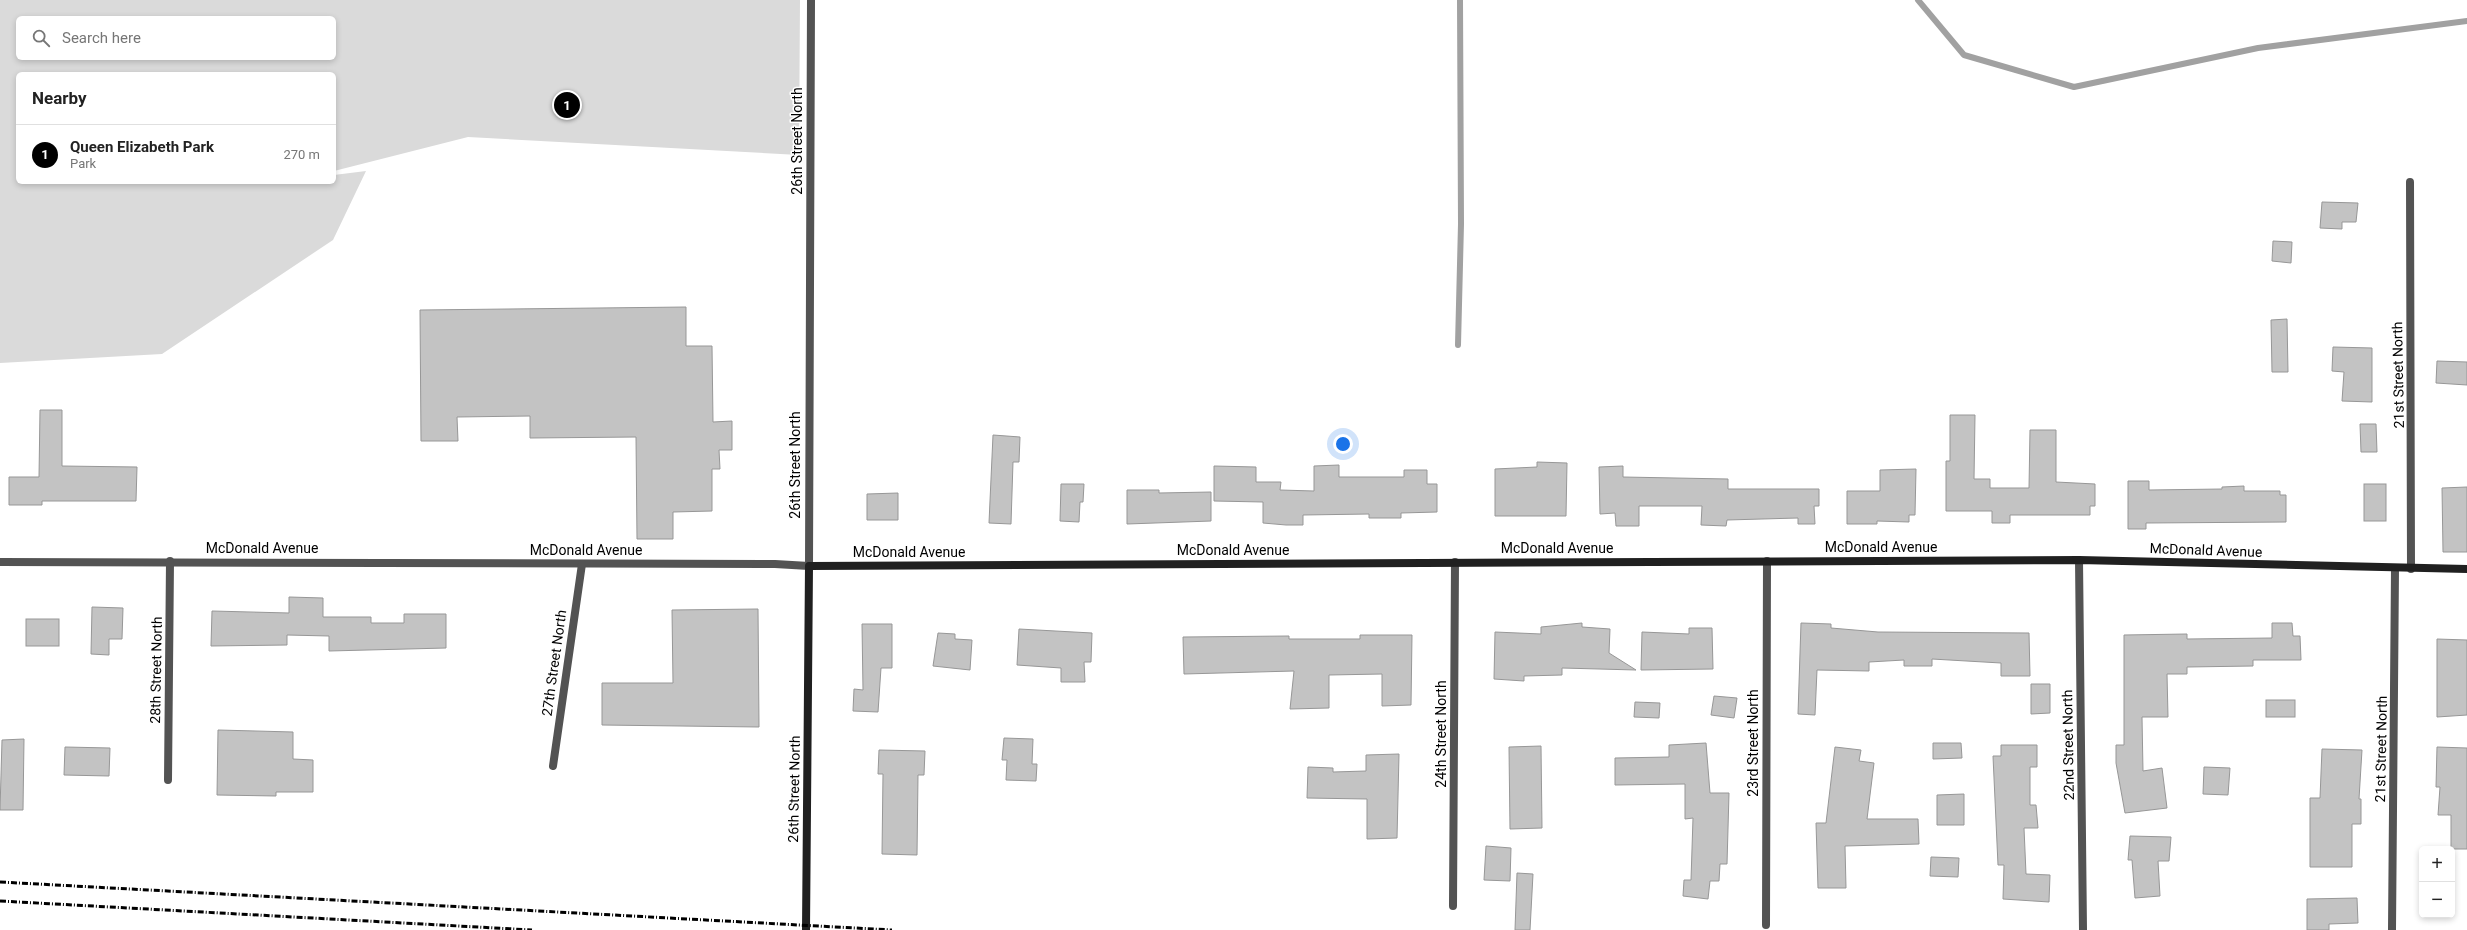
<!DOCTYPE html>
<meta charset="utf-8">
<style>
:root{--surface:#fff;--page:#f2f2f2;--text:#222;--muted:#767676;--line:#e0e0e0;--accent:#000}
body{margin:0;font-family:Roboto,sans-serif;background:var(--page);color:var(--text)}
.controls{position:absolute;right:12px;bottom:12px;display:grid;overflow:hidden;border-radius:6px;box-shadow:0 2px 6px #0003}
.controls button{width:36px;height:36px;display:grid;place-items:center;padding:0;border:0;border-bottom:1px solid var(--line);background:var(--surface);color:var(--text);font:20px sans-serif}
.you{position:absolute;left:1343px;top:444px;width:14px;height:14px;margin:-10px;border:3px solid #fff;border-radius:50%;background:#1a73e8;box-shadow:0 0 0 6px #1a73e833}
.badge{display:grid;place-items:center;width:26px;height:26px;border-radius:50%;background:var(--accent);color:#fff;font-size:13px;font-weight:700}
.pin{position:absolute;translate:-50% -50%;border:2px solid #fff;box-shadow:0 1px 4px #0006}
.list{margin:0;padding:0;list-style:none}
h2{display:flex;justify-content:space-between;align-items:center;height:52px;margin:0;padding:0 16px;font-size:17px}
h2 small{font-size:13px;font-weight:400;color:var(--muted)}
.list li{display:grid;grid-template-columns:26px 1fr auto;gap:12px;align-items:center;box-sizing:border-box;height:60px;padding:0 16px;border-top:1px solid var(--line)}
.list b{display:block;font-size:15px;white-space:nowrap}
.list p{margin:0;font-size:13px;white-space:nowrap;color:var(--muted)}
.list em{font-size:13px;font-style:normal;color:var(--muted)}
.icon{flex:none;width:22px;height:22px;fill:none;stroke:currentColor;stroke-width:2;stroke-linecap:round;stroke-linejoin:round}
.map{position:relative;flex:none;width:2467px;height:930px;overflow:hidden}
.search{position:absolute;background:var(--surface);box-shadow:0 2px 6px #0003;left:16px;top:16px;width:320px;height:44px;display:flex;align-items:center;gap:10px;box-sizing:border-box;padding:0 14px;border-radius:6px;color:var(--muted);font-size:15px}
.panel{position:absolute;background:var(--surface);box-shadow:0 2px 6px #0003;left:16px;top:72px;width:320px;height:112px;border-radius:6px}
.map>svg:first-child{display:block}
</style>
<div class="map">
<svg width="2467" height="930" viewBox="0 0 2467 930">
<rect width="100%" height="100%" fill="#fff"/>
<path fill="#dadada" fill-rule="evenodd" d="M 0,0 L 800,0 L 799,155 L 468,137 L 334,171 L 334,74 L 18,74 L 18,182 L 334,182 L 334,175 L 366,171 L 333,240 L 162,354 L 0,363 ZM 18,18 L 334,18 L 334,58 L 18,58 Z"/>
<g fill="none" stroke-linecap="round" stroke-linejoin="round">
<g stroke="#a1a1a1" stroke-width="6">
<path d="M 1918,0 L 1964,55 L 2074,87 L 2258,48 L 2467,21"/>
<path d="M 1458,345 L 1461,224 L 1460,0"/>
</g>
</g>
<g fill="#c3c3c3" stroke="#979797">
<path d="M 2322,202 L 2358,203 L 2356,222 L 2342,222 L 2342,229 L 2320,228 Z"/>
<path d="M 2273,241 L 2292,242 L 2291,263 L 2272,261 Z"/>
<path d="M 686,307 L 686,346 L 712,346 L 713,422 L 732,421 L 732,450 L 719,450 L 720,469 L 712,469 L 712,511 L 673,512 L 673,539 L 637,539 L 636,437 L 530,438 L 530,416 L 457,417 L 458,441 L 421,441 L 420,310 Z"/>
<path d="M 2287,319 L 2288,372 L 2272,372 L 2271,320 Z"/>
<path d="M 2333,347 L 2372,348 L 2372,402 L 2342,401 L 2344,372 L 2332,371 Z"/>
<path d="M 2437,361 L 2467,362 L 2467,385 L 2436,383 Z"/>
<path d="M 40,410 L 62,410 L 62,466 L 137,467 L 136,501 L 42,501 L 42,505 L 9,505 L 9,477 L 39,477 Z"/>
<path d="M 1950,415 L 1975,415 L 1974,479 L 1990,479 L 1990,488 L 2029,488 L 2030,430 L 2056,430 L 2056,482 L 2095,484 L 2095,506 L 2090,506 L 2090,515 L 2010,515 L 2010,523 L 1992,523 L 1992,511 L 1946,511 L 1946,461 L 1950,461 Z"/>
<path d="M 2360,424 L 2376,424 L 2377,452 L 2361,452 Z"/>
<path d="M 993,435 L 1020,437 L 1019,462 L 1013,462 L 1011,524 L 989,523 Z"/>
<path d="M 1537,462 L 1567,463 L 1566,516 L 1495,516 L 1495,469 L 1537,467 Z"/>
<path d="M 1339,465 L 1339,477 L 1404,477 L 1404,470 L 1427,470 L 1427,484 L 1437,484 L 1437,512 L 1401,513 L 1401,518 L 1369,518 L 1369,514 L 1303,515 L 1303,525 L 1286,525 L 1263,523 L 1263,502 L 1214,501 L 1214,466 L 1256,467 L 1256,482 L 1281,482 L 1280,490 L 1314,491 L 1314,466 Z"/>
<path d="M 1623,466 L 1623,477 L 1728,479 L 1728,489 L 1819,489 L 1819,506 L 1814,506 L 1815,524 L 1798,524 L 1798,518 L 1727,520 L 1726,526 L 1701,525 L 1702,506 L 1639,506 L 1639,526 L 1616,526 L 1615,513 L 1600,514 L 1599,467 Z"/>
<path d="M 1916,469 L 1915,515 L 1909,515 L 1909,522 L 1877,521 L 1877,524 L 1847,524 L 1847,491 L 1880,491 L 1880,470 Z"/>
<path d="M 2128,481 L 2149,481 L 2149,490 L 2222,489 L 2222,487 L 2244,486 L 2244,491 L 2280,491 L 2280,495 L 2286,495 L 2286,522 L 2146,523 L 2146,529 L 2128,529 Z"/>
<path d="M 1061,484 L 1084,484 L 1083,502 L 1080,502 L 1079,522 L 1060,521 Z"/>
<rect x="2364" y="484" width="22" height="37"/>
<path d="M 2467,487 L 2467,552 L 2443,552 L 2442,488 Z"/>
<path d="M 1127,490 L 1159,490 L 1159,493 L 1211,492 L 1211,521 L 1127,524 Z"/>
<path d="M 898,493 L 898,520 L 867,520 L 867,494 Z"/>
<path d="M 289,597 L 323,598 L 323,617 L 371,617 L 371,623 L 404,623 L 404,614 L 446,614 L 446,648 L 329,651 L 329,636 L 287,635 L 287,645 L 211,646 L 212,611 L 289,613 Z"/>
<path d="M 92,607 L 123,608 L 122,639 L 109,639 L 109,655 L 91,654 Z"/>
<path d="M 758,609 L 759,727 L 602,725 L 602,683 L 673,683 L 672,610 Z"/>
<rect x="26" y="619" width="33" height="27"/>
<path d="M 1582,623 L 1582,627 L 1610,629 L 1609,653 L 1636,670 L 1562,668 L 1562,675 L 1524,676 L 1524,681 L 1494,679 L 1495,632 L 1541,634 L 1541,627 Z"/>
<path d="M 1801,623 L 1831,624 L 1831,628 L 1878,632 L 2029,633 L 2030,676 L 2001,676 L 2001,663 L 1932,659 L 1932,666 L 1904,666 L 1904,660 L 1869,662 L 1869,671 L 1817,670 L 1815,715 L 1798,714 Z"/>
<path d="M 2272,623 L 2292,623 L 2293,636 L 2300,636 L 2301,660 L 2253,660 L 2253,666 L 2187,667 L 2187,674 L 2167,674 L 2168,717 L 2142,717 L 2143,771 L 2162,768 L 2167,808 L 2125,813 L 2116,763 L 2116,745 L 2124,745 L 2124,635 L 2187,634 L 2187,639 L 2272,638 Z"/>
<path d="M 862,624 L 892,624 L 892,668 L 881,668 L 878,712 L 853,711 L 854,689 L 863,690 Z"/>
<path d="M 1689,628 L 1712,628 L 1713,669 L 1641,670 L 1642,632 L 1689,634 Z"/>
<path d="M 1019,629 L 1092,633 L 1091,662 L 1084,662 L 1085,682 L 1061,682 L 1061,668 L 1017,665 Z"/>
<path d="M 938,633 L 955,634 L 955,639 L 972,640 L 970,670 L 933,666 Z"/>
<path d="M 1360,635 L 1412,635 L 1411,705 L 1382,706 L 1382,674 L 1329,675 L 1329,708 L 1290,709 L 1294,671 L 1184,674 L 1183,637 L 1289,636 L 1289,639 L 1360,639 Z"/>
<path d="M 2437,639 L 2467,640 L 2467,715 L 2437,717 Z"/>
<path d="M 2031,684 L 2050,684 L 2050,713 L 2031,714 Z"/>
<path d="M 1714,696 L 1737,698 L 1734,718 L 1711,715 Z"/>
<rect x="2266" y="700" width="29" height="17"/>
<path d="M 1635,702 L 1660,703 L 1659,718 L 1634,717 Z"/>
<path d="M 218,730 L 293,732 L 293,759 L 313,760 L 313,792 L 276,792 L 276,796 L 217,795 Z"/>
<path d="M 1004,738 L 1033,739 L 1032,764 L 1037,764 L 1036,781 L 1006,780 L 1007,760 L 1002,760 Z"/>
<path d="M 24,739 L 23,810 L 0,810 L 2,740 Z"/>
<path d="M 1706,743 L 1710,793 L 1729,793 L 1727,864 L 1720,864 L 1719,881 L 1710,881 L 1708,899 L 1683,896 L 1684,880 L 1691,880 L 1693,818 L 1685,819 L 1685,784 L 1615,785 L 1615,758 L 1669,757 L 1669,745 Z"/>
<path d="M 1933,743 L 1961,743 L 1962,758 L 1933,759 Z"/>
<path d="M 2001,745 L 2037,745 L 2037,767 L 2030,767 L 2030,805 L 2036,805 L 2038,828 L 2024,828 L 2026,874 L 2050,875 L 2049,902 L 2003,899 L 2004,865 L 1998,865 L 1993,756 L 2001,756 Z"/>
<path d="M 1541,746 L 1542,828 L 1510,829 L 1509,747 Z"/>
<path d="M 65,747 L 110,748 L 109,776 L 64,775 Z"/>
<path d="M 1835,747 L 1861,750 L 1859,761 L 1874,763 L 1867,819 L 1918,819 L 1919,844 L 1845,846 L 1846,888 L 1818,888 L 1816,823 L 1826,823 Z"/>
<path d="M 2437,747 L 2467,748 L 2467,849 L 2451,849 L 2451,815 L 2438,815 L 2440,787 L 2436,787 Z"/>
<path d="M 2322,749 L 2362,750 L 2359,799 L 2361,799 L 2361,824 L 2352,824 L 2352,867 L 2310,867 L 2310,798 L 2320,798 Z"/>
<path d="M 879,750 L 925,751 L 924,775 L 918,775 L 917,855 L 882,854 L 883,774 L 878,774 Z"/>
<path d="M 1399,754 L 1397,838 L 1367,839 L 1367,799 L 1307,798 L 1308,767 L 1333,768 L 1333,772 L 1366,771 L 1366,755 Z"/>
<path d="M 2204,767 L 2230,768 L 2228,795 L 2203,794 Z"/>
<path d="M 1964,794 L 1964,825 L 1937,825 L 1937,795 Z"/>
<path d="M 2130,836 L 2171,837 L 2169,861 L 2158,861 L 2160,896 L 2135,898 L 2132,860 L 2128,860 Z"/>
<path d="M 1486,846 L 1511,848 L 1510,881 L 1484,880 Z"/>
<path d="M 1931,857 L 1959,858 L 1958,877 L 1930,876 Z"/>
<path d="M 1517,873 L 1533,874 L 1530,930 L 1515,930 Z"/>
<path d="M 2357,898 L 2358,923 L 2329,924 L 2329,930 L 2307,930 L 2307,899 Z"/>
</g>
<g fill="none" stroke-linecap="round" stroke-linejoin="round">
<g stroke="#535353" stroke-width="8">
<path d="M 2410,182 L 2411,569"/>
<path d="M 2079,560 L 2083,930"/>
<path d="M 0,562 L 775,564 L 809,566 L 811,0"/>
<path d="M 553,766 L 582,564"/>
<path d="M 168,780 L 170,561"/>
<path d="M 1453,906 L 1455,562"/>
<path d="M 1766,925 L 1767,561"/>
<path d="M 2392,930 L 2395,569"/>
</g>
<path stroke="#202020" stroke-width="8" d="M 806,930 L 809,566 L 2079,560 L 2467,569"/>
<g stroke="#000" stroke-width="3" stroke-dasharray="6 2 1 2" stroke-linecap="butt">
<path d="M 0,882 L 892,930"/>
<path d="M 0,901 L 532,930"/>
</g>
</g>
<g text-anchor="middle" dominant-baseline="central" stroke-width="3" stroke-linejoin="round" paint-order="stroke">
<g font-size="14" fill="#000" stroke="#fff">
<text transform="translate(797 141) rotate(-90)">26th Street North</text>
<text transform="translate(2398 375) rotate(-91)">21st Street North</text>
<text transform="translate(795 465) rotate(-90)">26th Street North</text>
<text x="1881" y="547">McDonald Avenue</text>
<text x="262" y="548">McDonald Avenue</text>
<text x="1557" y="548">McDonald Avenue</text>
<text x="586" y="550">McDonald Avenue</text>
<text x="1233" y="550">McDonald Avenue</text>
<text transform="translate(2206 550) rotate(2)">McDonald Avenue</text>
<text x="909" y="552">McDonald Avenue</text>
<text transform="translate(554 663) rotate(-82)">27th Street North</text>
<text transform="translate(156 670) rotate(-89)">28th Street North</text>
<text transform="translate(1441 734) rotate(-90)">24th Street North</text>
<text transform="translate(1753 743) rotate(-90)">23rd Street North</text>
<text transform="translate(2068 745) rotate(-91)">22nd Street North</text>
<text transform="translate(2381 749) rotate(-89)">21st Street North</text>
<text transform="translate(794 789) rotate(-89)">26th Street North</text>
</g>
</g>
</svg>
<div class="controls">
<button>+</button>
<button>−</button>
</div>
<div class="you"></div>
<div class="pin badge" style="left:567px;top:105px">1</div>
<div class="search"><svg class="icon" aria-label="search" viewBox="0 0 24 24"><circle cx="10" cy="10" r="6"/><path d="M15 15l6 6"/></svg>Search here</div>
<section class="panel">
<h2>Nearby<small></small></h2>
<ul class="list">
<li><span class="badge">1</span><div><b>Queen Elizabeth Park</b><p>Park</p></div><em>270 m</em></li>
</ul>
</section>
</div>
